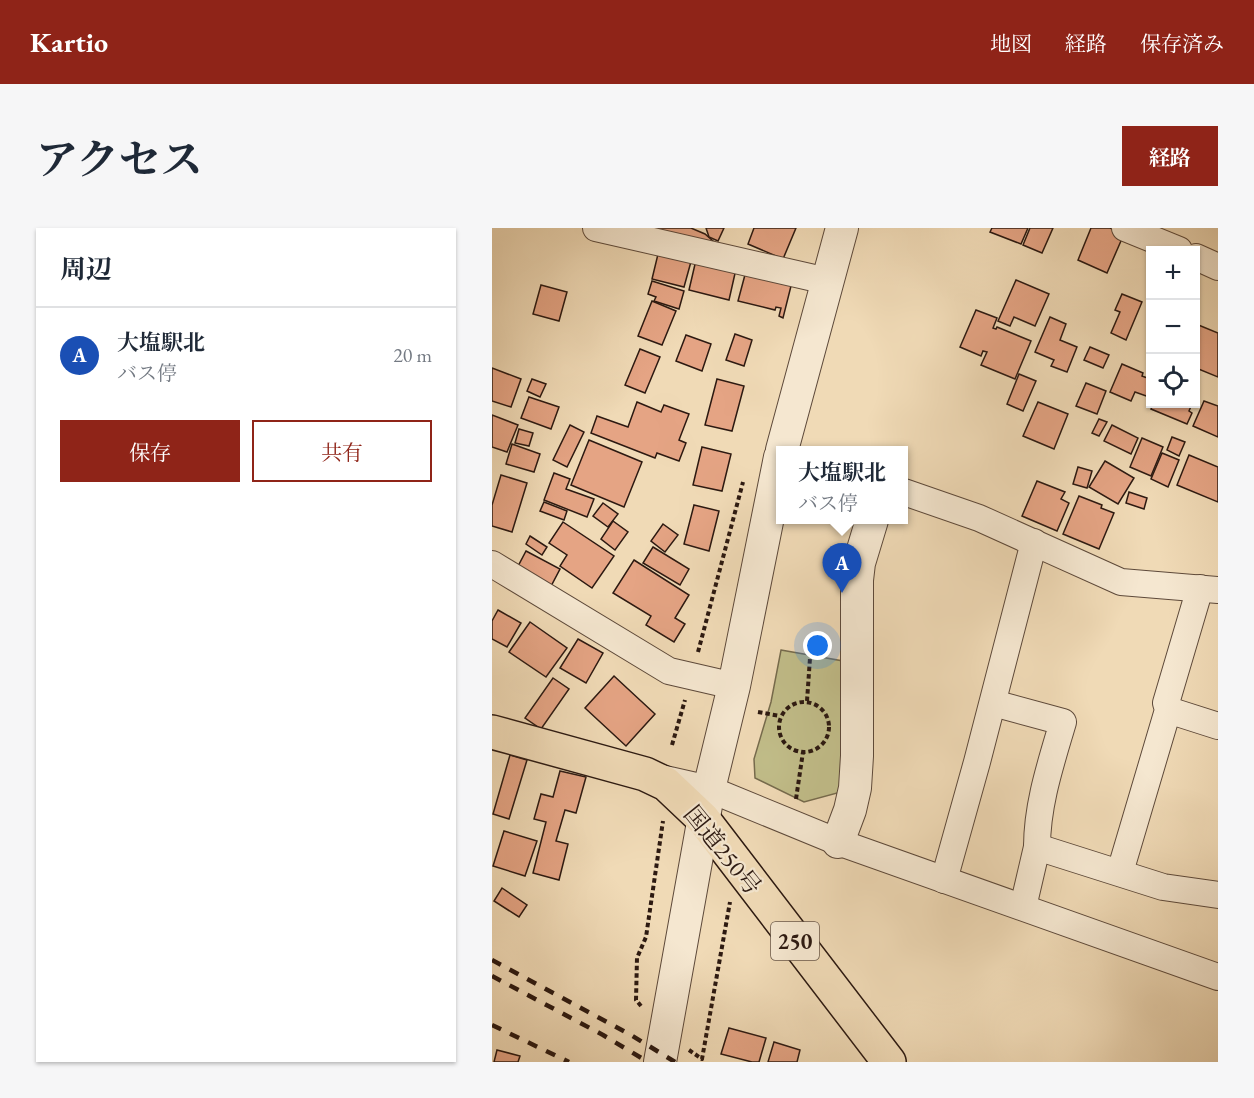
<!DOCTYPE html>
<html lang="ja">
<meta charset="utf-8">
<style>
:root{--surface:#fff;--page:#f6f6f7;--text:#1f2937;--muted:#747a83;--line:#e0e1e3;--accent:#8f2418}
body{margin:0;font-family:"EB Garamond","Noto Serif JP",serif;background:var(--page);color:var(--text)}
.controls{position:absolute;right:18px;top:18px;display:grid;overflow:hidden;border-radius:0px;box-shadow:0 2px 4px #0004}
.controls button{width:54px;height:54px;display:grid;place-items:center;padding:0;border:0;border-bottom:2px solid var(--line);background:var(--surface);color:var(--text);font:30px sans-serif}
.you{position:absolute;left:326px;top:418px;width:21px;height:21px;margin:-15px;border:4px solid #fff;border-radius:50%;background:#1a73e8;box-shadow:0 0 0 9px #1a73e833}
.badge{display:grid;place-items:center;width:39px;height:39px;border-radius:50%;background:var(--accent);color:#fff;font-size:20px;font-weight:700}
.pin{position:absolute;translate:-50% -50px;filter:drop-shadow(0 2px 3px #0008)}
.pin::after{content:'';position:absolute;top:32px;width:21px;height:18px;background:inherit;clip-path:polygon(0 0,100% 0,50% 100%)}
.popup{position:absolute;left:284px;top:218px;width:132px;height:78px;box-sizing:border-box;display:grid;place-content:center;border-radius:0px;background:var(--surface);filter:drop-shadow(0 2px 4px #0005);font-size:20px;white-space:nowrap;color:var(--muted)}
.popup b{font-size:22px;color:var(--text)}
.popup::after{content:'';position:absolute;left:50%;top:100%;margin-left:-12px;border:12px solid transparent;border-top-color:var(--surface)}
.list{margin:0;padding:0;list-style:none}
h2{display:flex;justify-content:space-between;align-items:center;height:78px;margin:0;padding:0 24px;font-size:26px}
h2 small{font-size:20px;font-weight:400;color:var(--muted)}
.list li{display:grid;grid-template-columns:39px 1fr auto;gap:18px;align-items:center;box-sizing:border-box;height:96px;padding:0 24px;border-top:2px solid var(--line)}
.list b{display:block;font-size:22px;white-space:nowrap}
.list p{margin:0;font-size:20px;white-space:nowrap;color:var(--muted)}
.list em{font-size:20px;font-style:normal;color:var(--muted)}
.actions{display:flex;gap:12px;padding:18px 24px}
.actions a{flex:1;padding:14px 0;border:2px solid var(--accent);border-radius:0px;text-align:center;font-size:21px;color:var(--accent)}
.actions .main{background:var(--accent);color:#fff}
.icon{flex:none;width:33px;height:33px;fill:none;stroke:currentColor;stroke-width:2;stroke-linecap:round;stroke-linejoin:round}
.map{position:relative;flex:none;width:726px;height:834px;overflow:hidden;border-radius:0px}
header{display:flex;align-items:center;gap:36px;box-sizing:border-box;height:84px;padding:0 30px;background:var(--accent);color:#fff}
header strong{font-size:28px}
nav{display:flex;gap:33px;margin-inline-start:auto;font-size:21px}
.intro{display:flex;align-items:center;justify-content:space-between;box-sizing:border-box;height:144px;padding:0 36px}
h1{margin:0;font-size:42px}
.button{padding:15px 27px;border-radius:0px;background:var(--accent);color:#fff;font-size:21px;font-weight:700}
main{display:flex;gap:36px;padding:0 36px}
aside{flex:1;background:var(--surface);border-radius:0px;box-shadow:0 2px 4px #0004}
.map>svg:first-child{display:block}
</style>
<header>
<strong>Kartio</strong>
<nav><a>地図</a><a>経路</a><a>保存済み</a></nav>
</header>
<div class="intro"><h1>アクセス</h1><a class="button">経路</a></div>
<main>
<aside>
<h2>周辺<small></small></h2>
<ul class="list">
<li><span class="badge" style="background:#1a4fb4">A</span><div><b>大塩駅北</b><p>バス停</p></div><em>20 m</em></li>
</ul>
<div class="actions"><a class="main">保存</a><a>共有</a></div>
</aside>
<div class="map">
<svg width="726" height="834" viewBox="0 0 726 834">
<rect width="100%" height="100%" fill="#f0dab6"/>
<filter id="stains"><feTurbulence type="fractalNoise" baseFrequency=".00333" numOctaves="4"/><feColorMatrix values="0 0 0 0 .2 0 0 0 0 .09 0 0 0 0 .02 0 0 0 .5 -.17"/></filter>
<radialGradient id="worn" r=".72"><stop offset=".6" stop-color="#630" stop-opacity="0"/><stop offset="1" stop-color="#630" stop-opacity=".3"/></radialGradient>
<path fill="#c1bd89" stroke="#766b4d" stroke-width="1.5" d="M 289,422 L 351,433 L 349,564 L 312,574 L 263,550 L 262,531 L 279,474 Z"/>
<g fill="#e5a484" stroke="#2c1911" stroke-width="1.5">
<path d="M 164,0 L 199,0 L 213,6 L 221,13 L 219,20 L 163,4 Z"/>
<path d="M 214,0 L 232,0 L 226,13 L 217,9 Z"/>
<path d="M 262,0 L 304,0 L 291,31 L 256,16 Z"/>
<path d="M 500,0 L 536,0 L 529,16 L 498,4 Z"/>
<path d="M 538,0 L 561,0 L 550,25 L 531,17 Z"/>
<path d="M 599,0 L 618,0 L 632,6 L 615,45 L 586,32 Z"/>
<path d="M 167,22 L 200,30 L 192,59 L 160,51 Z"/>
<path d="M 204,32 L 244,41 L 237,72 L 197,62 Z"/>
<path d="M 254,43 L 300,54 L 291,90 L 287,88 L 289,80 L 284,79 L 283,82 L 246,73 Z"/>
<path d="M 524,52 L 557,66 L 543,98 L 522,89 L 518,98 L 506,93 Z"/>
<path d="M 160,53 L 192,63 L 187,81 L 162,73 L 164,69 L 156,66 Z"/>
<path d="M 49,57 L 75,64 L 67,93 L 41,86 Z"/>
<path d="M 630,66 L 650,74 L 634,112 L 619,105 L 628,84 L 623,82 Z"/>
<path d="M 160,73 L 184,83 L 170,117 L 146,108 Z"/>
<path d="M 484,82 L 505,90 L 501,100 L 504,101 L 505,99 L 539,113 L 523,151 L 489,137 L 495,124 L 491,123 L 489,128 L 468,119 Z"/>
<path d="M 558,89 L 574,96 L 568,112 L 585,119 L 575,144 L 559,138 L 562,132 L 543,124 Z"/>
<path d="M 704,96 L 726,105 L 726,149 L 704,140 Z"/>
<path d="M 243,106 L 260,112 L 252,138 L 234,132 Z"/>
<path d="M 194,107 L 219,116 L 210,143 L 184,133 Z"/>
<path d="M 598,119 L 617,127 L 611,140 L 592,132 Z"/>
<path d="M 148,121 L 168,129 L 153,165 L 133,157 Z"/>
<path d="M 630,136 L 651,145 L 650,148 L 658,151 L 657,169 L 643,164 L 639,173 L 618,164 Z"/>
<path d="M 0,140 L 29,151 L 19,179 L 0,173 Z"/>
<path d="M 527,146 L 544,153 L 531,183 L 515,176 Z"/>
<path d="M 40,151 L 54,156 L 48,169 L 35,163 Z"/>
<path d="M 225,151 L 252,158 L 240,203 L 213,197 Z"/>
<path d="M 594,155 L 614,163 L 605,186 L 584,178 Z"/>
<path d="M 37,169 L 67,179 L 59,201 L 29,190 Z"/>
<path d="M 712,173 L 726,178 L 726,209 L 701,198 Z"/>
<path d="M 145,174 L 169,184 L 172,177 L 197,186 L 187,212 L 194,215 L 187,233 L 165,225 L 163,230 L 99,205 L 105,188 L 136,199 Z"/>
<path d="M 546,174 L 576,186 L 562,221 L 531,208 Z"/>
<path d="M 661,176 L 678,176 L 683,178 L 684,176 L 700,176 L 697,183 L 700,185 L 695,196 L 659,181 Z"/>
<path d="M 0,187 L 26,197 L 15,224 L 0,219 Z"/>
<path d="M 607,191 L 615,194 L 607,208 L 600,205 Z"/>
<path d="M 78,197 L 92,204 L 75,239 L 61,232 Z"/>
<path d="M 620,197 L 646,210 L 639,226 L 612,213 Z"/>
<path d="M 27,201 L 41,205 L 37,218 L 23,215 Z"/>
<path d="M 680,209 L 693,214 L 687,228 L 675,222 Z"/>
<path d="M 650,210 L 671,219 L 659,248 L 638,239 Z"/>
<path d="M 97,212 L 150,234 L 132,279 L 79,257 Z"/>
<path d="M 20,216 L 48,226 L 42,244 L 14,236 Z"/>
<path d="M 210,219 L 239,226 L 230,263 L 201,257 Z"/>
<path d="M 670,225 L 687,232 L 676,259 L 659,251 Z"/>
<path d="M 697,227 L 726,239 L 726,274 L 685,257 Z"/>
<path d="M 613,233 L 642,250 L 626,276 L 597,259 Z"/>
<path d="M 586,239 L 600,243 L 595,260 L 581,256 Z"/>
<path d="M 62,245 L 78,251 L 74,261 L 102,271 L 95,289 L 52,272 Z"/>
<path d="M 9,247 L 35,255 L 20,304 L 0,298 L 0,277 Z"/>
<path d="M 545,253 L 573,264 L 569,271 L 577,275 L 565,303 L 530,288 Z"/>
<path d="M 637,264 L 655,270 L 652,281 L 634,275 Z"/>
<path d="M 587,268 L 610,277 L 609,280 L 622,285 L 607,321 L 571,306 Z"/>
<path d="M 52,274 L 75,283 L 72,292 L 48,283 Z"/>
<path d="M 111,275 L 126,286 L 116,299 L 101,288 Z"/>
<path d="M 202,277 L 227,283 L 217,323 L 192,316 Z"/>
<path d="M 121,293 L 136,304 L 123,322 L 109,311 Z"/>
<path d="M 71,294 L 122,328 L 100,360 L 68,338 L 75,327 L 57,315 Z"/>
<path d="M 171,296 L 186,307 L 173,324 L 159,313 Z"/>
<path d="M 38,308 L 55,319 L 50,327 L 34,316 Z"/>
<path d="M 161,319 L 197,341 L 188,357 L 151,335 Z"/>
<path d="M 34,323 L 68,341 L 57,362 L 23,344 Z"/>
<path d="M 142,332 L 197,367 L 183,390 L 193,396 L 182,414 L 154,397 L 159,388 L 121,365 Z"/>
<path d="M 6,382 L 29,395 L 15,419 L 0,411 L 0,393 Z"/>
<path d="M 38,394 L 75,420 L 54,449 L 17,424 Z"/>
<path d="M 86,411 L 111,425 L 94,455 L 68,440 Z"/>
<path d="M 122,448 L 163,486 L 134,518 L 93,480 Z"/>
<path d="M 61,450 L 77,461 L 49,501 L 33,490 Z"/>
<path d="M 18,527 L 35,532 L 17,591 L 1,586 Z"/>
<path d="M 68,543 L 94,549 L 84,585 L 73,582 L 64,613 L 76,616 L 67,652 L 41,645 L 54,594 L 42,591 L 49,566 L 61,569 Z"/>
<path d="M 12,603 L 45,613 L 33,648 L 1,638 Z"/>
<path d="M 10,660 L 35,677 L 27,689 L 2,673 Z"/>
<path d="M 237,800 L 274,810 L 267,834 L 260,834 L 229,826 Z"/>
<path d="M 282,814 L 308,822 L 305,834 L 276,834 Z"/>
<path d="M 5,822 L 28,828 L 26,834 L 2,834 Z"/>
</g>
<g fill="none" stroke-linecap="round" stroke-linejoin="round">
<defs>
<g id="minor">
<path d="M 104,0 L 335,53"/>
<path d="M 633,0 L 687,22"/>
<path d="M 704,29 L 726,39"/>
<path d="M 412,264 L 487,290 L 629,354 L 726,362"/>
<path d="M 0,336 L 177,443 L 242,458"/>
<path d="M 501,475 L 571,494 C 559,535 545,576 545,619"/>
<path d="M 676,482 L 726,498"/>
<path d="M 164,549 L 217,561 L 346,614 L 726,749"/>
<path d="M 628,644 L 676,482 L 674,475 L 708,360"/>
<path d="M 452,652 L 485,534 L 542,314"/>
<path d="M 531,679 L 545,619 L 671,659 L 726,667"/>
</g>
<g id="tertiary">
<path d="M 290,222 L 350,0"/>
<path d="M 346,614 L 358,582 L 363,560 L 365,528 L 365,352 L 367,335 L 380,292"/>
<path d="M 168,834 L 217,561 L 242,458 L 288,229"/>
</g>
<path id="trunk" d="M 0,504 L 153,546 L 174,556 L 211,591 L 397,834"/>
</defs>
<use href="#minor" stroke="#5d493a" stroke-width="28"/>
<use href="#tertiary" stroke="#5d493a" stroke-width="34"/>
<use href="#trunk" stroke="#2c1911" stroke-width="36"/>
<g stroke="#2c1911" stroke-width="4" stroke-dasharray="4.5 3" stroke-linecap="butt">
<path d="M 206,424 L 251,254"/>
<path d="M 315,473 L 318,430"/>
<circle cx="312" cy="499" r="25"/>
<path d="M 266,484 L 288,488"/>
<path d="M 180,517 L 193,472"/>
<path d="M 304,571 L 311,524"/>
<path d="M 149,778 L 144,772 L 145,730 L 154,709 L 171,593"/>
<path d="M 197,822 L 210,831 L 238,674"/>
</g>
<use href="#minor" stroke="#f5e7d0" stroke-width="26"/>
<use href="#tertiary" stroke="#f5e7d0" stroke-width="32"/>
<use href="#trunk" stroke="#f0dab6" stroke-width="33"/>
<g stroke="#2c1911" stroke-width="4.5" stroke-dasharray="10 10" stroke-linecap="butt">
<path d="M 0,732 L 139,807 L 183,834"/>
<path d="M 0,748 L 111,807 L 156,834"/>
<path d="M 0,797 L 77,834"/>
</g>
</g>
<g text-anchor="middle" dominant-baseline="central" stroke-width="4.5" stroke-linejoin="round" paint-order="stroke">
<rect fill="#f5e7d0" stroke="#68574a" stroke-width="1.5" x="279" y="694" width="48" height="38" rx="4.5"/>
<g font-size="22" font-weight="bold" fill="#2c1911">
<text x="303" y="713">250</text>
</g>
<g font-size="24" fill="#2c1911" stroke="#f5e7d0">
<text transform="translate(231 622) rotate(51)">国道250号</text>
</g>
</g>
<rect width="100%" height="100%" filter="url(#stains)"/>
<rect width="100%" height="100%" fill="url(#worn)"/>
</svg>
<div class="controls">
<button>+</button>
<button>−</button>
<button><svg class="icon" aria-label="locate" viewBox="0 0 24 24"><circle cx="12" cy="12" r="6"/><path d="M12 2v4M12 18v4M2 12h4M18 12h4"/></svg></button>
</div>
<div class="you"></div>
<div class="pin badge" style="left:350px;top:365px;background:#1a4fb4">A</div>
<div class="popup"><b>大塩駅北</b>バス停</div>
</div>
</main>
